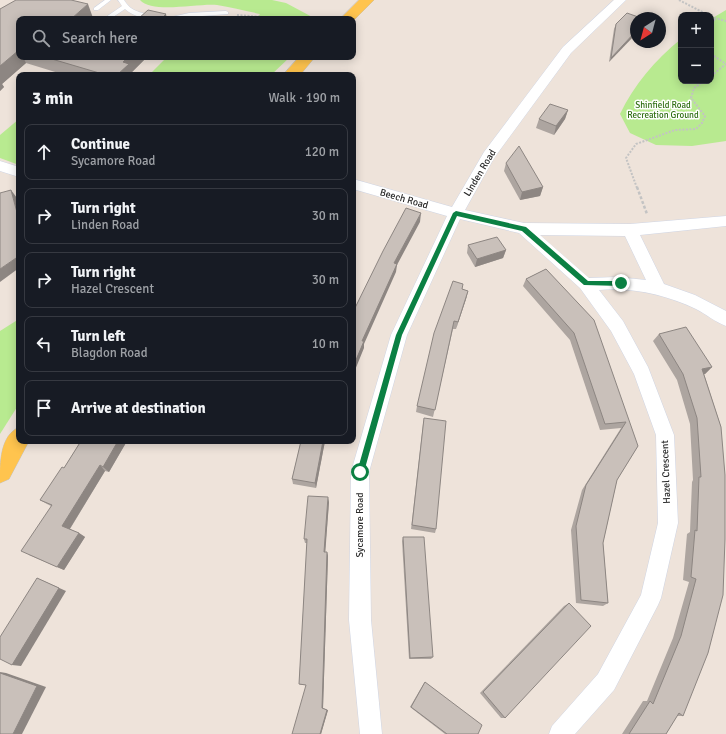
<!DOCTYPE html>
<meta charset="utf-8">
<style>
:root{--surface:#171b24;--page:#20242c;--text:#f1f3f6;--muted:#9ea1a6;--line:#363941}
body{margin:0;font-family:Signika,sans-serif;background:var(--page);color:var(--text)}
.controls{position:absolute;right:12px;top:12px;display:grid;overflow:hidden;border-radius:8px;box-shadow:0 2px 10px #0003}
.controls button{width:36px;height:36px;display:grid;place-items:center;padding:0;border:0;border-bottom:1px solid var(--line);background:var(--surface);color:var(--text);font:20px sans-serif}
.compass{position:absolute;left:630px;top:12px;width:36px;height:36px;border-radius:50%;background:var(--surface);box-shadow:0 2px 10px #0003;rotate:216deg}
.stop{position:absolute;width:12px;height:12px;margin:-9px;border:3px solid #0b8043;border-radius:50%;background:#fff}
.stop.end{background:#0b8043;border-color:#fff;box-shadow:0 1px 4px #0008}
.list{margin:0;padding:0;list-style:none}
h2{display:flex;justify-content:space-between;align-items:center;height:52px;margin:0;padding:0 16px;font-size:17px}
h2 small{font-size:13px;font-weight:400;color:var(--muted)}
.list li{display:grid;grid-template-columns:26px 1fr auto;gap:12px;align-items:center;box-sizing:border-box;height:56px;margin:0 8px 8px;padding:0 8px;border:1px solid var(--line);border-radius:8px}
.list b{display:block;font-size:15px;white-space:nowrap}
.list p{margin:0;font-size:13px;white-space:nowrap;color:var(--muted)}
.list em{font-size:13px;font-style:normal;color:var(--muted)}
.icon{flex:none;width:22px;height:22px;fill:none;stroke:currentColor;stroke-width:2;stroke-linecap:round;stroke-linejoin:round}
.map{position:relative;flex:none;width:726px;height:734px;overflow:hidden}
.search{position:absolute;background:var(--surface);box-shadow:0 2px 10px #0003;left:16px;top:16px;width:340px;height:44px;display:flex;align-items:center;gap:10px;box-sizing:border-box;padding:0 14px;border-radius:8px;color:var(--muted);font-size:15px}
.panel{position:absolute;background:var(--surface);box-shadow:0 2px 10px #0003;left:16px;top:72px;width:340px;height:372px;border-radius:8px}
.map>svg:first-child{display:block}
</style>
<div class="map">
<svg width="726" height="734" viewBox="0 0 726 734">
<rect width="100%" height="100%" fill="#eee3da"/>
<g fill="#b8ea90">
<path d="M 140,0 L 272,0 L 286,3 L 316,19 L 256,19 L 260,14 C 246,11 231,7 217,5 C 199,3 152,14 140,0 Z"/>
<path d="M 726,10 L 726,141 L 692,146 L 656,145 L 630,133 L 620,114 C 634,85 655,60 681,39 L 681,81 L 711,81 L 711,19 Z"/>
<path d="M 167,57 L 290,57 L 271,75 L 149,75 Z"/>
<path d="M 19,119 L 19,165 L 0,158 L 0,135 Z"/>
<path d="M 19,319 L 19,404 L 0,434 L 0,331 Z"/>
</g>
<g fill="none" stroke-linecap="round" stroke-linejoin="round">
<defs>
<g id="lane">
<path d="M 105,0 L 111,0 L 98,10 L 94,10 L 94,8 Z"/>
<path d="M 118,0 L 124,0 C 133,15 145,11 158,19 C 146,19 134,17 125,9 L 110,19 L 103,19 L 122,6 Z"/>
<path d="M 226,11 L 228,12 L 228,14 L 163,19 L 189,13 Z"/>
</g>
<g id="street">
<path d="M 614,0 L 626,0 L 571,53 L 494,158 L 465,210 L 524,223 L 630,224 L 726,216 L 726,226 L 640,235 L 664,284 L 695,295 L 726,311 L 726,326 C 715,322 706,314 696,309 C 666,295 633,287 599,290 L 623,321 L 648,367 L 674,435 L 678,523 L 661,598 L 658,605 L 614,690 L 575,734 L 549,734 L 552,726 L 598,674 L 641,595 L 658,523 L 656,435 L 634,374 L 611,331 L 580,288 L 519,233 L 460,219 L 407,335 L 369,472 L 371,620 L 382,734 L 360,734 L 349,620 L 351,472 L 391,335 L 447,216 L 353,189 L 353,179 L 452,207 L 484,152 L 563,47 ZM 540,235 L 625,236 L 646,280 L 617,277 L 589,278 Z"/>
<path d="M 0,161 L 19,167 L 19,177 L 0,171 Z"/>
</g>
<g id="primary">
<path d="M 359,0 L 374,0 L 353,21 L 353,19 L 340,19 Z"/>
<path d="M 299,57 L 315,57 L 300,75 L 283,75 Z"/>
<path d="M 19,427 L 19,441 L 29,441 L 9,479 L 0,483 C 0,462 0,436 19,427 Z"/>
</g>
</defs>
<use href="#lane" stroke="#cfd5e4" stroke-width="1"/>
<use href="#street" stroke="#cfd5e4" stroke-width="1"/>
<use href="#primary" stroke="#c3c3c3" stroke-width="1"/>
<g stroke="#c3c3c3" stroke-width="2" stroke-dasharray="2 1.5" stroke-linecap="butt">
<path d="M 679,0 L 708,15"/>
<path d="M 237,15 L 286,19"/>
<path d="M 711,17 L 726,21"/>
<path d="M 711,23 L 715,19"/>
<path d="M 711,54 L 726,64 L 711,76"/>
<path d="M 637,188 L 626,158 L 636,144 L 675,130 L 696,129 L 702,123 L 705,116 L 691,98 L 694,88 L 704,81"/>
</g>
<path stroke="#c3c3c3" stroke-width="2.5" stroke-dasharray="3 2" stroke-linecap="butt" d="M 637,187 L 647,214"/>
<use href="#lane" fill="#fff" fill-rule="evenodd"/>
<use href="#street" fill="#fff" fill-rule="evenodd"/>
<use href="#primary" fill="#ffc44e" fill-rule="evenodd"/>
</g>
<g fill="#ada5a0">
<path d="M 0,9 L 93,18 L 19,19 L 19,57 L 147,57 L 132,72 L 133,75 L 65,75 L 26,63 L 2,84 L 4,87 L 0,91 Z"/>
<path d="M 641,18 L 609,62 L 614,29 L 616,24 Z"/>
<path d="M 568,110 L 565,119 L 554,135 L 536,128 L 539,119 Z"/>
<path d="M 506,163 L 543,187 L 540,196 L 520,200 L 504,171 Z"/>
<path d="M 468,245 L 506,250 L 503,258 L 475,267 L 467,253 Z"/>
<path d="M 546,269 L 638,446 L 617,480 L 603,543 L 608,603 L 603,606 L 576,603 L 571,530 L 582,490 L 621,428 L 600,430 L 570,340 L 523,286 L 526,279 Z"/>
<path d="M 462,289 L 468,291 L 466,299 L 456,329 L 453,329 L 433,417 L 416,412 L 417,406 Z"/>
<path d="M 659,334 L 712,367 L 705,374 L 704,374 L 721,427 L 683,716 L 677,716 L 666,734 L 622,734 L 643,701 L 647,701 L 673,638 L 689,582 L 683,580 L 687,534 L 690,532 L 692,482 L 693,480 L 690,424 L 677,380 L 653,341 Z"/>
<path d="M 424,418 L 436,529 L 435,533 L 411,529 L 423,424 Z"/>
<path d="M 81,441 L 127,441 L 109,472 L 105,471 L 70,529 L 79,533 L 85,537 L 64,570 L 29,555 L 51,506 L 47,504 L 40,500 L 64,468 Z"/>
<path d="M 301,441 L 325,441 L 316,488 L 293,484 L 292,479 Z"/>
<path d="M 329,502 L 325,552 L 327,552 L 328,556 L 323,708 L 328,710 L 321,734 L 306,685 L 301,685 L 299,684 L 307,543 L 305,543 L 304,539 Z"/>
<path d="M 403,537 L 433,657 L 431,659 L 409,659 L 402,541 Z"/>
<path d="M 569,603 L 505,718 L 501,718 L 480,693 L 564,606 Z"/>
<path d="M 425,682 L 478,734 L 445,734 L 410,707 L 424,683 Z"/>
</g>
<g fill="#8d8682">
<path d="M 88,4 L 93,18 L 92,19 L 71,19 Z"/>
<path d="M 166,14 L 167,19 L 162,19 L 162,18 Z"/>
<path d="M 636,31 L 636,34 L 609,62 L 611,58 Z"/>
<path d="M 19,50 L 19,57 L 23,57 L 26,63 L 2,84 L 4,87 L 0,91 L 0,66 Z"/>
<path d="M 128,57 L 147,57 L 132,72 L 133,75 L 117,75 L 123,62 Z"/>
<path d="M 568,110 L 565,119 L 554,135 L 556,126 Z"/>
<path d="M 543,187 L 540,196 L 520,200 L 522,192 Z"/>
<path d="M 11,190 L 17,198 L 19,207 L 19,220 Z"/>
<path d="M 421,213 L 420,222 L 397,265 L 396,272 L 364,344 L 364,348 L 353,375 L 353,367 L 362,341 L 394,263 Z"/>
<path d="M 506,250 L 503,258 L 475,267 L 477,259 Z"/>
<path d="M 19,256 L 19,268 L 0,282 L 0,269 Z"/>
<path d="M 468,291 L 466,299 L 456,329 L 458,322 Z"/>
<path d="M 712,367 L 705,374 L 696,376 L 702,369 Z"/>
<path d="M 118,441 L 127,441 L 109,472 L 103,467 Z"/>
<path d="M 323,441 L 325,441 L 316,488 L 315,483 Z"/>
<path d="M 100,465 L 105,471 L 69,530 L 62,526 Z"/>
<path d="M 328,497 L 329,502 L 325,556 L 324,552 Z"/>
<path d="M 79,533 L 85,537 L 64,570 L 57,567 Z"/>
<path d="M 327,552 L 328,556 L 323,708 L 322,708 Z"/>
<path d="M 37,578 L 66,591 L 21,666 L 12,665 Z"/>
<path d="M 0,672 L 6,673 L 46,687 L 22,734 L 13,734 Z"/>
<path d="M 327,710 L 328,710 L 321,734 L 320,734 Z"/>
</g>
<g fill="#c9c0ba" stroke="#8d8682">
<path d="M 16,0 L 71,0 L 88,4 L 71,19 L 19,19 L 19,50 L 0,66 L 0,9 Z"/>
<path d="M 148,10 L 166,14 L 162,18 L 165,19 L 138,19 Z"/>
<path d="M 627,13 L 641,18 L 636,18 L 636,31 L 611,58 L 616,24 Z"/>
<path d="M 45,57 L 128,57 L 123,62 L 129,64 L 117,75 L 106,75 Z"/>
<path d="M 550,104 L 568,110 L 556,126 L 539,119 Z"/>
<path d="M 519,146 L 543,187 L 522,192 L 506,163 Z"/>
<path d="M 11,190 L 19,220 L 19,256 L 0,269 L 0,193 Z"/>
<path d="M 406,208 L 421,213 L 394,263 L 397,264 L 362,341 L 364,341 L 353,367 L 353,312 L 383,251 Z"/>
<path d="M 497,237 L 506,250 L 477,259 L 468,245 Z"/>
<path d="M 546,269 L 594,320 L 638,446 L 617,480 L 603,543 L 608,603 L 581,600 L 576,526 L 586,485 L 626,422 L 605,424 L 574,333 L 526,279 Z"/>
<path d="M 453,281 L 463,284 L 462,289 L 468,291 L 458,322 L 454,321 L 435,410 L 417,406 L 434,333 Z"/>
<path d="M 686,327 L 712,367 L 702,369 L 721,427 L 725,475 L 725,539 L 723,595 L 708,653 L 683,716 L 679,713 L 666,734 L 629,734 L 650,701 L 653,704 L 681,636 L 696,579 L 691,577 L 695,530 L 697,531 L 699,477 L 701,477 L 697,418 L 683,374 L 659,334 Z"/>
<path d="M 424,418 L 446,421 L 436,529 L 412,525 Z"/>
<path d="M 81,441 L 118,441 L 103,467 L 100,465 L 62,526 L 79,533 L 57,567 L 21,551 L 52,505 L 40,500 L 62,467 L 64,468 Z"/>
<path d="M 301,441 L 323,441 L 315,483 L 292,479 Z"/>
<path d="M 308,496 L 328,497 L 324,552 L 327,552 L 322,708 L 327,710 L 320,734 L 292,734 L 306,685 L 299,684 L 307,539 L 304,539 Z"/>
<path d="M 403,537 L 424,537 L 433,657 L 410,658 Z"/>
<path d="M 37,578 L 59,588 L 12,665 L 0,659 L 0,637 Z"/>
<path d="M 569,603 L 591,626 L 505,718 L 483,692 Z"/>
<path d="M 0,673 L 37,686 L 13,734 L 0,734 Z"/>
<path d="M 425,682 L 482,725 L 478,734 L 447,734 L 411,707 Z"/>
</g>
<path fill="#0b8043" d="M 456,211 L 526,227 L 588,281 L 621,281 L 624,283 L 621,286 L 584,285 L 522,231 L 457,216 L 402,335 L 364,472 L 360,475 L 357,472 L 396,335 L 453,213 Z"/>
<g text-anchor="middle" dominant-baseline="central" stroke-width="3" stroke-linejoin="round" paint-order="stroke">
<g font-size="9" fill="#2f6e12" stroke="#fff">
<text x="663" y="105">Shinfield Road<tspan x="663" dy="10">Recreation Ground</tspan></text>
</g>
<g font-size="10" fill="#2a2a2a" stroke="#fff">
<text transform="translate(480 173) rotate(-59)">Linden Road</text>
<text transform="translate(404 199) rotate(16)">Beech Road</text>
<text transform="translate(666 472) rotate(-92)">Hazel Crescent</text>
<text transform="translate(360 525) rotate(-90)">Sycamore Road</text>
</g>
</g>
</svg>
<div class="controls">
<button>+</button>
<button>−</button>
</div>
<svg class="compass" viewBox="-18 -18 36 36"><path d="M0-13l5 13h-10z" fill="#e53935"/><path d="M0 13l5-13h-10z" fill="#9ea1a6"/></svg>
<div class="stop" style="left:360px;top:472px"></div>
<div class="stop end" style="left:621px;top:283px"></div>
<div class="search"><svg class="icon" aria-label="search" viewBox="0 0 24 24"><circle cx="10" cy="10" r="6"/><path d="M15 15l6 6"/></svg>Search here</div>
<section class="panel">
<h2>3 min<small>Walk · 190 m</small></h2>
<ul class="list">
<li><svg class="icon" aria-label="ahead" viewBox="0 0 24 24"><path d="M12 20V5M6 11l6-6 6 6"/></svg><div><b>Continue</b><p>Sycamore Road</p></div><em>120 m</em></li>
<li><svg class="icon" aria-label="right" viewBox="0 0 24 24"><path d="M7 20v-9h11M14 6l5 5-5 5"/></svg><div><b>Turn right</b><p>Linden Road</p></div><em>30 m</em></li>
<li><svg class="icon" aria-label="right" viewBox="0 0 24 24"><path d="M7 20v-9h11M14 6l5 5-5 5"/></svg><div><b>Turn right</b><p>Hazel Crescent</p></div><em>30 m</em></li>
<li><svg class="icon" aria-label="left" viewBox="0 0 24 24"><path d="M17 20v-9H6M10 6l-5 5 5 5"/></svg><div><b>Turn left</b><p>Blagdon Road</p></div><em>10 m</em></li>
<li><svg class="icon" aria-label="arrive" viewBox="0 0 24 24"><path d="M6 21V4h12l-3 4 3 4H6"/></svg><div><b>Arrive at destination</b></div></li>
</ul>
</section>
</div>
